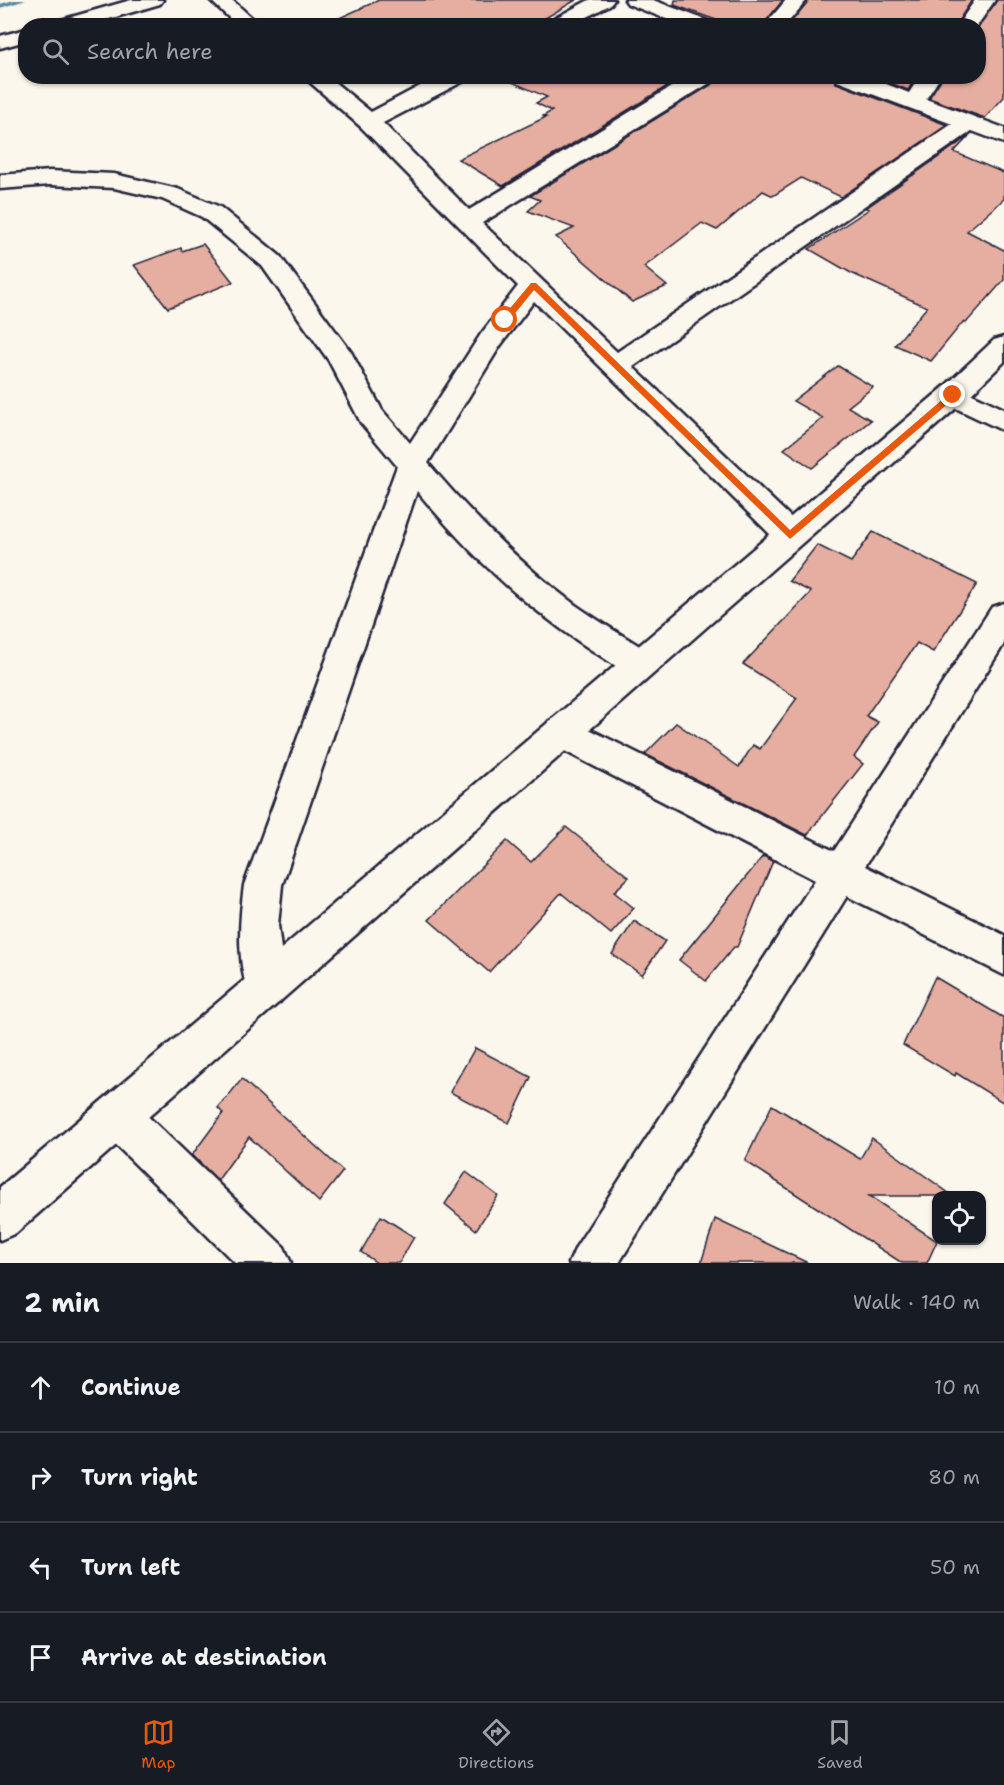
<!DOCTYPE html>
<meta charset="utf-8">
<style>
:root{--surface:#171b24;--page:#20242c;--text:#f1f3f6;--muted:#9ea1a6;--line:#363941;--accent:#ea580c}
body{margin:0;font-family:"Shantell Sans",sans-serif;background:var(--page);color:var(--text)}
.controls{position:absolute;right:18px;bottom:18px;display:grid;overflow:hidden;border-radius:12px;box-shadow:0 2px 4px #0004}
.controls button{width:54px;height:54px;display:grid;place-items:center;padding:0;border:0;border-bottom:2px solid var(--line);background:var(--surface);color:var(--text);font:30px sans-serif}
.stop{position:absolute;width:18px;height:18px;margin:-14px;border:4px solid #ea580c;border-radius:50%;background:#fff}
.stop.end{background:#ea580c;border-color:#fff;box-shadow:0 2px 6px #0008}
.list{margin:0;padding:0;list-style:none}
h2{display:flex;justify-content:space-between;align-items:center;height:78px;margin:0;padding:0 24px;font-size:26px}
h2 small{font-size:20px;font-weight:400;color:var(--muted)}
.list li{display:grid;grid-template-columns:39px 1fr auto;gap:18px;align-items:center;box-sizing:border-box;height:90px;padding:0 24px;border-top:2px solid var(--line)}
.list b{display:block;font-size:22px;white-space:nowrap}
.list em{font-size:20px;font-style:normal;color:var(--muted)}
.icon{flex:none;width:33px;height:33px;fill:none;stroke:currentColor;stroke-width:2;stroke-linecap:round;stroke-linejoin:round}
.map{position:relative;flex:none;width:1004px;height:1263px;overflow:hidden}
.search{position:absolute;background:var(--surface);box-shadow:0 2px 4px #0004;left:18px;right:18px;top:18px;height:66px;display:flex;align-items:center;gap:15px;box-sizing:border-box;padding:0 21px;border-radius:24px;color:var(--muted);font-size:22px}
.sheet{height:438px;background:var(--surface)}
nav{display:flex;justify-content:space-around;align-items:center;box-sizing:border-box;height:84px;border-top:2px solid var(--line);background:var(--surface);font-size:16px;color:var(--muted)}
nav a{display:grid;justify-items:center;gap:3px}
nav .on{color:var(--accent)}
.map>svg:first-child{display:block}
</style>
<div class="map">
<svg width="1004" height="1263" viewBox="0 0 1004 1263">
<rect width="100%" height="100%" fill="#fbf7ec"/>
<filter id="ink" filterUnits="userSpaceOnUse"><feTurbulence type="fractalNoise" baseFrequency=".0167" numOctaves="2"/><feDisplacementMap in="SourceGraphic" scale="12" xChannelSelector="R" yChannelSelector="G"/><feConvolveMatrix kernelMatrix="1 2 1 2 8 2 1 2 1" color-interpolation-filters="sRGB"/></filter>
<g filter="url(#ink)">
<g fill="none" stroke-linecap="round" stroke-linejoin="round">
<path fill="#5d8aa2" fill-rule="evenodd" d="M 14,0 L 26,0 L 0,8 L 0,4 Z"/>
</g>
<g fill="#e6aea0" stroke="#22223b" stroke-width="1.5">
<path d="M 379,0 L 576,0 L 532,26 L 322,26 Z"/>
<path d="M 675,0 L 783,0 L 762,26 L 733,26 L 674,5 Z"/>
<path d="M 809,0 L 972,0 L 955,26 L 788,26 Z"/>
<path d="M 997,0 L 1004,0 L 1004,97 L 985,118 L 929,98 L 943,76 L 978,76 L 978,27 Z"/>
<path d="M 498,76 L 684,76 L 503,186 L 458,159 L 546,117 L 543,116 L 552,111 L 536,103 L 547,97 Z"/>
<path d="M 717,76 L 833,76 L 836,83 L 947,125 L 841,197 L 801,178 L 773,196 L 763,191 L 717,230 L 702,223 L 644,267 L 667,286 L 632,302 L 556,237 L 574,228 L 528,211 L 540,200 L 530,196 L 714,83 Z"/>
<path d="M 873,76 L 917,76 L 908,90 Z"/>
<path d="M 969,136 L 954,152 L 1004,173 L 1004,199 L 967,231 L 1004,250 L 1004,280 L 966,323 L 963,322 L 931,361 L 895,345 L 927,307 L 851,273 L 809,249 L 869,209 L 866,208 Z"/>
<path d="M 203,244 L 233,282 L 168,308 L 134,265 L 181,248 L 182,251 Z"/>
<path d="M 838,366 L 873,387 L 848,407 L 871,420 L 812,468 L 784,449 L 823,418 L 793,401 Z"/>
<path d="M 873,532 L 977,584 L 933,652 L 917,643 L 866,716 L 878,722 L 854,757 L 863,764 L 807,835 L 645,754 L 676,723 L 739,767 L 753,745 L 760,749 L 797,698 L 743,664 L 811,592 L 789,581 L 817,545 L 851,562 Z"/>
<path d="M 566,827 L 629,877 L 614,892 L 634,908 L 611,934 L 561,893 L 489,972 L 429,920 L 507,841 L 531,862 Z"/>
<path d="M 763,856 L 773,861 L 737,947 L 734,947 L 706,981 L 679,960 Z"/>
<path d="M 634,921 L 665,941 L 642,975 L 612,954 Z"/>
<path d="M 935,977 L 1004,1018 L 1004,1103 L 956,1073 L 955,1076 L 903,1045 Z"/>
<path d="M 475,1048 L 531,1077 L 509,1123 L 450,1092 Z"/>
<path d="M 242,1079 L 343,1171 L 319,1202 L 249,1137 L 218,1180 L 192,1155 L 223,1113 L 218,1108 Z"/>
<path d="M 772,1105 L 860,1159 L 872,1138 L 953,1196 L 869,1196 L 937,1241 L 927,1263 L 902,1263 L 745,1161 Z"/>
<path d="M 466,1172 L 498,1196 L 476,1230 L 445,1204 Z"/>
<path d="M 381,1216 L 414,1237 L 399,1263 L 377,1263 L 361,1252 Z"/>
<path d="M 715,1219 L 808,1263 L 701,1263 Z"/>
</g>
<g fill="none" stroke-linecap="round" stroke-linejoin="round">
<defs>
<g id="minor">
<path d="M 131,0 L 163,0 L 160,4 L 85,26 L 51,26 L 54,22 Z"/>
<path d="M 210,0 L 232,0 L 261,26 L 238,26 Z"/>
<path d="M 589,0 L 614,0 L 611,4 L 571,26 L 545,26 L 548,22 Z"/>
<path d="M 625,0 L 653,0 L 711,22 L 714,26 L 684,26 L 628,4 Z"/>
<path d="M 786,0 L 807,0 L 785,26 L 764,26 Z"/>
<path d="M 975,0 L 995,0 L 977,26 L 957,26 Z"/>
<path d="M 26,29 L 26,41 L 0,48 L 0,36 Z"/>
<path d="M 303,76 L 327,76 L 371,112 L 439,76 L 466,76 L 464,81 L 383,123 L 469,210 L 689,76 L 715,76 L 713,81 L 482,223 L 617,352 L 952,124 L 837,81 L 835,76 L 866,76 L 909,93 L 920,76 L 941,76 L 926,99 L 1004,128 L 1004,143 L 972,131 L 633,367 L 801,527 L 805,535 L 801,543 L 790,547 L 779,543 L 534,301 L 500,346 L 428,463 C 472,515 519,563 574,604 C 599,622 626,637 652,654 L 657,664 L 652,674 L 640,678 L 628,674 C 603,657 576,641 552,622 C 501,585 457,539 417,491 L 282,885 L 278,925 L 286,988 L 280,1002 L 266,1008 L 252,1002 C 236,966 239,923 244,885 L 397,466 L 361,423 L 329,361 L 262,266 L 202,217 L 162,199 L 114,188 L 50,185 L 0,189 L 0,175 L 50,171 L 114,174 L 178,189 L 220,207 L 280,256 L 351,352 L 382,410 L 410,443 L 481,334 L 518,286 L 361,127 Z"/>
<path d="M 953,385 L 1004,409 L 1004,431 L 943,402 L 939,395 L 943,388 Z"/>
<path d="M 1004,603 L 1004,644 L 865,866 L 1004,935 L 1004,975 L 847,896 L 619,1263 L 569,1263 L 576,1247 L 815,880 L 549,743 L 543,732 L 549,721 L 561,717 L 573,721 L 834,851 L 992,607 Z"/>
<path d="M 118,1095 L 133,1102 L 284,1247 L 291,1263 L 235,1263 L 103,1132 L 96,1117 L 103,1102 Z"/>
</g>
<path id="tertiary" d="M 1004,337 L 1004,362 L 963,402 L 16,1233 L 0,1240 L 0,1187 L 943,388 L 994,340 Z"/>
</defs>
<use href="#minor" stroke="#22223b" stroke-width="5"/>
<use href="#tertiary" stroke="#22223b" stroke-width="5"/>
<use href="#minor" fill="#fbf7ec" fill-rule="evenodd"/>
<use href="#tertiary" fill="#fbf7ec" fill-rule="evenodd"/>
</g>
</g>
<path fill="#ea580c" d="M 531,283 L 536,283 L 790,530 L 950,393 L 958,395 L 790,539 L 534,290 L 508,322 L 502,322 L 502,318 Z"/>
</svg>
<div class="controls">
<button><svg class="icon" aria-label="locate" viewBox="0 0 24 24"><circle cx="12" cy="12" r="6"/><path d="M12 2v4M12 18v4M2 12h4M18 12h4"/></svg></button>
</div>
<div class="stop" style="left:505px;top:320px"></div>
<div class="stop end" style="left:953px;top:395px"></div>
<div class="search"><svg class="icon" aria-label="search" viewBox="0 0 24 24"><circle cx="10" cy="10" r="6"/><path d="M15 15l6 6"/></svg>Search here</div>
</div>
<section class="sheet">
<h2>2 min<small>Walk · 140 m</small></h2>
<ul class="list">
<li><svg class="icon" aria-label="ahead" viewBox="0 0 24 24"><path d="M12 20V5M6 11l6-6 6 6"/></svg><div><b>Continue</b></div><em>10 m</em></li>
<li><svg class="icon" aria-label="right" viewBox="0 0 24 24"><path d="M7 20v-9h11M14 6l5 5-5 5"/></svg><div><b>Turn right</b></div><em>80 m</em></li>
<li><svg class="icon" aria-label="left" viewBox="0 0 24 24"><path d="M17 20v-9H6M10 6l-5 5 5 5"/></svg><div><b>Turn left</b></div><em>50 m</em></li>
<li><svg class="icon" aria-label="arrive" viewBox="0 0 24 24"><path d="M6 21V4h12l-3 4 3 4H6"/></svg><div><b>Arrive at destination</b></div></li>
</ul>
</section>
<nav>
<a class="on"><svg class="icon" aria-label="map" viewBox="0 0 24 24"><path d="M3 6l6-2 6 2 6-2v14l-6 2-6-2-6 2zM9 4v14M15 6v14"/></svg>Map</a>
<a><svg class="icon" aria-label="directions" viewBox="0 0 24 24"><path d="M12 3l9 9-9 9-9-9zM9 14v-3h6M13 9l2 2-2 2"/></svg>Directions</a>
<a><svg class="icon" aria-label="saved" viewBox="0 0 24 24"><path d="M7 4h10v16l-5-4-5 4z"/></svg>Saved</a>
</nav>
